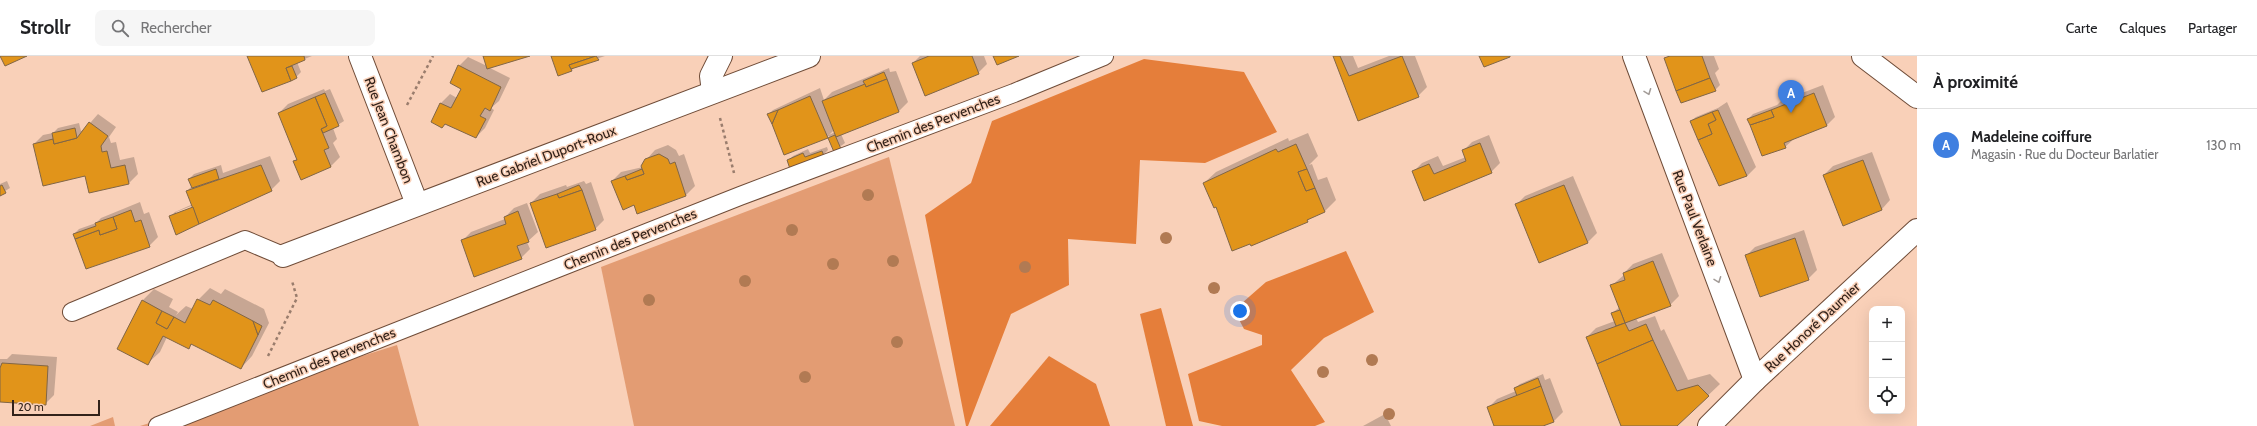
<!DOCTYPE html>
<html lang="fr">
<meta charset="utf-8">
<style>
:root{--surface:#fff;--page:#f6f6f6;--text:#202124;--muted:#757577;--line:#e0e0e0;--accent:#0078a0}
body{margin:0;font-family:Cabin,sans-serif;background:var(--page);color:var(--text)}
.controls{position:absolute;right:12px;bottom:12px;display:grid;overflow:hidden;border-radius:8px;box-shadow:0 4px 16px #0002}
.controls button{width:36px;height:36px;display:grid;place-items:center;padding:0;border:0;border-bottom:1px solid var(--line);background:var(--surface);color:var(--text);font:20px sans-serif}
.scale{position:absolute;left:12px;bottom:10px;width:88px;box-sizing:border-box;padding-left:4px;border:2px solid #32221a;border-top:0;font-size:11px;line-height:14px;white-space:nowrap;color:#32221a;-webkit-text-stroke:3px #f9d0b8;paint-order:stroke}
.you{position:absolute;left:1240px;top:255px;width:14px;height:14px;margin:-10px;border:3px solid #fff;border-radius:50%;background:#1a73e8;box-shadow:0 0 0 6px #1a73e833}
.badge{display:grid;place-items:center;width:26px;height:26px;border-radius:50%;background:var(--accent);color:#fff;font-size:13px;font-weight:700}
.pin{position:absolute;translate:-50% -33px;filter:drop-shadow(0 1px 2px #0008)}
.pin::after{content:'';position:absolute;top:21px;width:14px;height:12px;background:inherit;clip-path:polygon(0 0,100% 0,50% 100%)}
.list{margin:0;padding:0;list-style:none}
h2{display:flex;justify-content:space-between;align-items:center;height:52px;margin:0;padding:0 16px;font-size:17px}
h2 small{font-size:13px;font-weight:400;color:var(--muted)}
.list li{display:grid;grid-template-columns:26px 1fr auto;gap:12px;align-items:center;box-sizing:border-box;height:72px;padding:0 16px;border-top:1px solid var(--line)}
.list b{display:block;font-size:15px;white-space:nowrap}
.list p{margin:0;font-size:13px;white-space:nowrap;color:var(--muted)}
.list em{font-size:13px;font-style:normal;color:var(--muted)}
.icon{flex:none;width:22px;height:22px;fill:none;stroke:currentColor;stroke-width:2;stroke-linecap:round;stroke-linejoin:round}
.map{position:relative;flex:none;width:1917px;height:370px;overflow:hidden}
header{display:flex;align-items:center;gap:24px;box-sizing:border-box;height:56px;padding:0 20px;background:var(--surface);border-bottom:1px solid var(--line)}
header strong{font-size:19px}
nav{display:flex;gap:22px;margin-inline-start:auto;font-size:14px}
.search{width:280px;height:36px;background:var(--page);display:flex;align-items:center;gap:10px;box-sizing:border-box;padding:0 14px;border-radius:8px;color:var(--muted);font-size:15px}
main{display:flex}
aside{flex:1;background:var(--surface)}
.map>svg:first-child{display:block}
</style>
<header>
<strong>Strollr</strong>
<div class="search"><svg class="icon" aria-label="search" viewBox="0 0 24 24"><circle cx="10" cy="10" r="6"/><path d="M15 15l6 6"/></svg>Rechercher</div>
<nav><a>Carte</a><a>Calques</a><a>Partager</a></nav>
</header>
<main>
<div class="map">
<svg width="1917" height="370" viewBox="0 0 1917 370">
<rect width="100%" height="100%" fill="#f9d0b8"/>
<g fill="#e39c73">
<path d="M 889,101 L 955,370 L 634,370 L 601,211 Z"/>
<path d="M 397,289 L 419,370 L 140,370 Z"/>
<path d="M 113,361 L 115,370 L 90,370 Z"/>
</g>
<g fill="#e57e3a">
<path d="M 1144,3 L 1244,16 L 1277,76 L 1205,107 L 1140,104 L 1136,188 L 1068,183 L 1069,229 L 1011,258 L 968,370 L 966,370 L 925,159 L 971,127 L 992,65 Z"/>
<path d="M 1346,195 L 1374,256 L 1324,282 L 1291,314 L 1325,366 L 1315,370 L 1222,370 L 1199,365 L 1188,318 L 1262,289 L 1262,279 L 1244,273 L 1234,254 L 1266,226 Z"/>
<path d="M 1161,252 L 1193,370 L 1166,370 L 1140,258 Z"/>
<path d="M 1049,300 L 1096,328 L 1110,370 L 990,370 Z"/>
</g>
<g fill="#0003" fill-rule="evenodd">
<path d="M 249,0 L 312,0 L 297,6 L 301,16 L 296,21 Z"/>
<path d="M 484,0 L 527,0 L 490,12 L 510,22 L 499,45 L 491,52 L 494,54 L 485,72 L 476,81 L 446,67 L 432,66 L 441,47 L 450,38 L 457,42 L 462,32 L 451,27 L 459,10 L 468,1 L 487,10 Z"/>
<path d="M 552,0 L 605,0 L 575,10 L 572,14 L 559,19 Z"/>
<path d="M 920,0 L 984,0 L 987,8 L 978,17 L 913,7 Z"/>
<path d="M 1334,0 L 1353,0 L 1358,12 L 1389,0 L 1415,0 L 1427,31 L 1418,40 L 1358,64 Z"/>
<path d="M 1668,0 L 1714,0 L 1719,13 L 1715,17 L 1720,29 L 1715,34 L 1665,3 Z"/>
<path d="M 889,12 L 890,16 L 896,15 L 908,46 L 899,55 L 841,78 L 845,87 L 834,95 L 829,80 L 785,98 L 768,59 L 773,54 L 820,32 L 824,44 L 832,36 ZM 834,74 L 835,76 L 829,79 Z"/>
<path d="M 1823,29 L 1835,61 L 1826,70 L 1795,82 L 1785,91 L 1748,63 L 1753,58 L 1777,49 L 1781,45 Z"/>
<path d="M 324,33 L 325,35 L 330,33 L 344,65 L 333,72 L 337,83 L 333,87 L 340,101 L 331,110 L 294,105 L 298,102 L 279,57 L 288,48 Z"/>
<path d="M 1727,46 L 1756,111 L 1747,120 L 1720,129 L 1691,65 L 1696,61 L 1718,52 Z"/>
<path d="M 98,58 L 116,71 L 109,81 L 111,87 L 116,86 L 120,104 L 134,101 L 138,118 L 129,127 L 90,136 L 86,119 L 34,88 L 43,79 L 53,77 L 58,72 L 79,67 L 81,75 L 84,74 Z"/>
<path d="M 1308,77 L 1318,100 L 1309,109 L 1312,108 L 1318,124 L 1327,121 L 1336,144 L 1325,155 L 1312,161 L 1307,165 L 1217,150 L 1204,127 L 1216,116 L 1288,82 L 1289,85 Z"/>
<path d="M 1489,79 L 1500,107 L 1491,116 L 1424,144 L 1413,116 L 1422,107 L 1438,100 L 1443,110 L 1466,101 L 1463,95 L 1472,86 Z"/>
<path d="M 668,89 L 676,94 L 679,100 L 684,98 L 695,130 L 686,139 L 638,156 L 635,148 L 612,125 L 621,116 L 643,111 L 646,104 L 655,94 Z"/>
<path d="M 827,91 L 828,94 L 823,99 L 788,105 L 793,100 L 808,93 L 810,97 Z"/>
<path d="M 1872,96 L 1890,144 L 1882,153 L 1824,119 L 1833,110 Z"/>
<path d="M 270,100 L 280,125 L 271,134 L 170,161 L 175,156 L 193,148 L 187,135 L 192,130 L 189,123 L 194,118 L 221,109 L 223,117 ZM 194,149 L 194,151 L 177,158 L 176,156 Z"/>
<path d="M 1573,120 L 1597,177 L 1588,186 L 1516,149 L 1525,140 Z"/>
<path d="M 7,125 L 10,132 L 0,138 L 0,128 Z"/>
<path d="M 584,125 L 586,128 L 591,126 L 604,164 L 595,173 L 531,147 L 540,138 L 566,129 L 567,131 Z"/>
<path d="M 140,146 L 144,158 L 149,156 L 158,181 L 149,190 L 74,178 L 79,173 L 96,167 L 101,162 Z"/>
<path d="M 527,147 L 538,176 L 527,186 L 530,193 L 521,202 L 462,185 L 471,176 L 505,163 L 505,161 L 514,152 Z"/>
<path d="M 1804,174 L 1817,214 L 1808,223 L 1746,200 L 1755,191 Z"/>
<path d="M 1662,197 L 1679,240 L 1670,249 L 1636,262 L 1638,266 L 1655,260 L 1661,275 L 1664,273 L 1688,324 L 1710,318 L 1720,328 L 1676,370 L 1622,370 L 1587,281 L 1596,272 L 1615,265 L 1612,257 L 1620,251 L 1611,230 L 1624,219 L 1624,217 L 1633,208 Z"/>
<path d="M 210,232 L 221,238 L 225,233 L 264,253 L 269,267 L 252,300 L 241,312 L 193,287 L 188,292 L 167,281 L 160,296 L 148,307 L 118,292 L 143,244 L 154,233 L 173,243 L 169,251 L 178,256 L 176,259 L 186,250 L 193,253 L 198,244 Z"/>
<path d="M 12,298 L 57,301 L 54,339 L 45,348 L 0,345 L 0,303 L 7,303 Z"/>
<path d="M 1543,318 L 1545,324 L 1550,322 L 1563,356 L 1554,365 L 1541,370 L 1496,370 L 1488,352 L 1497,343 L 1516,335 L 1515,332 L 1520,328 Z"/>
<path d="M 1385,358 L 1391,370 L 1363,370 Z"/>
</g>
<g fill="#e1941a" stroke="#816647">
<path d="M 0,0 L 27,0 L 5,10 Z"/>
<path d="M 247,0 L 304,0 L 305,4 L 286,12 L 291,25 L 262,36 Z"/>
<path d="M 483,0 L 530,0 L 487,13 Z"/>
<path d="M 551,0 L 596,0 L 569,9 L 572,15 L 558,20 Z"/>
<path d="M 596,0 L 599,4 L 571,13 L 569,9 Z"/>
<path d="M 929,0 L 972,0 L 979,18 L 925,40 L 912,7 Z"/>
<path d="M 993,0 L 1019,0 L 997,9 Z"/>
<path d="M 1333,0 L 1340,0 L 1349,20 L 1402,0 L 1419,41 L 1358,65 Z"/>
<path d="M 1479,0 L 1510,0 L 1510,1 L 1484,11 Z"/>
<path d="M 1670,0 L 1702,0 L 1710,22 L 1676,35 L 1664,2 Z"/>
<path d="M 458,9 L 501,31 L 490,55 L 485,52 L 480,60 L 486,63 L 476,82 L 445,68 L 442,72 L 431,66 L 440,47 L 451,52 L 461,33 L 450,27 Z"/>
<path d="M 292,10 L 297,22 L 291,25 L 286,12 Z"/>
<path d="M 884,16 L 887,23 L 866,31 L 863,25 Z"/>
<path d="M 1710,22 L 1716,35 L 1681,47 L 1676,35 Z"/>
<path d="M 887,23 L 899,56 L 836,81 L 822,45 L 865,28 L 866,31 Z"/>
<path d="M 325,37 L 339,70 L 323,77 L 321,73 L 327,70 L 315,41 Z"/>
<path d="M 1814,37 L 1827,70 L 1784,87 L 1786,92 L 1762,100 L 1750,69 L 1774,61 L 1771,54 Z"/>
<path d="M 810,40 L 828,82 L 784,99 L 772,68 L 778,54 Z"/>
<path d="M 315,41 L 327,70 L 321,73 L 329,92 L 324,94 L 331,111 L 301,124 L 293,105 L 297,104 L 278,57 Z"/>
<path d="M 778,54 L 772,68 L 767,58 Z"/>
<path d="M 1718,54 L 1747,120 L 1719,130 L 1698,84 L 1712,78 L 1708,68 L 1716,64 L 1712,56 Z"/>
<path d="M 1771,54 L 1774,61 L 1750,69 L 1747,63 Z"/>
<path d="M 1712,56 L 1716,64 L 1708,68 L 1712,78 L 1698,84 L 1690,65 Z"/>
<path d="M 89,66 L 108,80 L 101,90 L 102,96 L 107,95 L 111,112 L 125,109 L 129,128 L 89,137 L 85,120 L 43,130 L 33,88 L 53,83 L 54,88 L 77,82 Z"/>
<path d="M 75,72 L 77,82 L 54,88 L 52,77 Z"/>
<path d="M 835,79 L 841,93 L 834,96 L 828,82 Z"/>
<path d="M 1480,87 L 1492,117 L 1424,145 L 1412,115 L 1429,108 L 1434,118 L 1466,105 L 1462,94 Z"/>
<path d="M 1296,88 L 1307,113 L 1298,116 L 1306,135 L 1315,132 L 1325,156 L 1307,164 L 1308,166 L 1251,190 L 1250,188 L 1232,195 L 1216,151 L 1214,152 L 1203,127 L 1276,93 L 1278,96 Z"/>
<path d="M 822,95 L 824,100 L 790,113 L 787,104 L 803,97 L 805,101 Z"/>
<path d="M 659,98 L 668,103 L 670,108 L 675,106 L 686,140 L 637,158 L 634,149 L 623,154 L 611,125 L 625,120 L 627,124 L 644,118 L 641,110 L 645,103 Z"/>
<path d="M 1863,104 L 1882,154 L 1843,170 L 1823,119 Z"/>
<path d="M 261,109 L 272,135 L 199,168 L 186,135 Z"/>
<path d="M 216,113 L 219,123 L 192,132 L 188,123 Z"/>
<path d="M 642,113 L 644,118 L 627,124 L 625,120 Z"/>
<path d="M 1307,113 L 1315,132 L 1306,135 L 1298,116 Z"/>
<path d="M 2,129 L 6,137 L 0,140 L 0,130 Z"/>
<path d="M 579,129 L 582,134 L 559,142 L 557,138 Z"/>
<path d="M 1564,129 L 1588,187 L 1539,207 L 1515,148 Z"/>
<path d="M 582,134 L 596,174 L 546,192 L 530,147 L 557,138 L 559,142 Z"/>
<path d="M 193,151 L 199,168 L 176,179 L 169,160 Z"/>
<path d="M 131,154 L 135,166 L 141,164 L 150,191 L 86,213 L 75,183 L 99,174 L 100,179 L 117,173 L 113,161 Z"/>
<path d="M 518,155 L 529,186 L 517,190 L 522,203 L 474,221 L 461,184 L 506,168 L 504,161 Z"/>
<path d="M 113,161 L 117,173 L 100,179 L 99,174 L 75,183 L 73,178 L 96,170 L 95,167 Z"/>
<path d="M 1795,182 L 1809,224 L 1760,241 L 1745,199 Z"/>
<path d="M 1653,205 L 1671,250 L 1625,267 L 1610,229 L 1625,224 L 1623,217 Z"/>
<path d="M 197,243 L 210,249 L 213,244 L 253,265 L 258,279 L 241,313 L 191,288 L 189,293 L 163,280 L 148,309 L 117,293 L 142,244 L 162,255 L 156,267 L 167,273 L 174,261 L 185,267 Z"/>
<path d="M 1620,254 L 1625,267 L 1616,270 L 1611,257 Z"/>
<path d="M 162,255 L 174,261 L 167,273 L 156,267 Z"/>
<path d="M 253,265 L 262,270 L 258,279 Z"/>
<path d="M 1625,267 L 1629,275 L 1646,268 L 1653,284 L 1597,308 L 1586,281 Z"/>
<path d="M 1653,284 L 1677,335 L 1698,329 L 1709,340 L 1677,370 L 1621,370 L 1597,308 Z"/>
<path d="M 2,307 L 48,310 L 46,349 L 0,346 L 0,312 Z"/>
<path d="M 1538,322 L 1541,330 L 1517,340 L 1514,332 Z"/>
<path d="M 1541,330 L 1554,366 L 1543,370 L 1494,370 L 1487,351 Z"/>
</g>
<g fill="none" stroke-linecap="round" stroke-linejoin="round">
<defs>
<g id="service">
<path d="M 72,256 L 245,184 L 283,200"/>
<path d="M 158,370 L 740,140 L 1014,37 L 1104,0"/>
</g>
<g id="minor">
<path d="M 360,0 L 417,148"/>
<path d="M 1634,0 L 1755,324"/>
<path d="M 1863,0 L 1917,41"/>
<path d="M 713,36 L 711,20 L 721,0"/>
<path d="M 283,200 L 809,0"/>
</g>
<path id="tertiary" d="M 1709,370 L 1755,324 L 1917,174"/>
</defs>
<use href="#service" stroke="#6f4c38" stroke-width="20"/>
<use href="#minor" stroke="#6f4c38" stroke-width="24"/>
<use href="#tertiary" stroke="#6f4c38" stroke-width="24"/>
<g stroke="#9a7d6d" stroke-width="2.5" stroke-dasharray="3 3" stroke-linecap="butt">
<path d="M 407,49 L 433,0"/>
<path d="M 720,62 L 734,117"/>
<path d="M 268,300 L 297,242 L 292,225"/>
</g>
<use href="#service" stroke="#fff" stroke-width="18"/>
<use href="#minor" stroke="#fff" stroke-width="22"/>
<use href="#tertiary" stroke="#fff" stroke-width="22"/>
</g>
<g fill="#b17a53">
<circle cx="868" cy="139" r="6"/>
<circle cx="792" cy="174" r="6"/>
<circle cx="1166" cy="182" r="6"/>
<circle cx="893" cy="205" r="6"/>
<circle cx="833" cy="208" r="6"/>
<circle cx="1025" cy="211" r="6"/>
<circle cx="745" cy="225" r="6"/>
<circle cx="1214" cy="232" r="6"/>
<circle cx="649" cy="244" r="6"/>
<circle cx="897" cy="286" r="6"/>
<circle cx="1372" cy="304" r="6"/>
<circle cx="1323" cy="316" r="6"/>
<circle cx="805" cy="321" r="6"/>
<circle cx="1389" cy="358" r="6"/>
</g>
<defs><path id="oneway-chevron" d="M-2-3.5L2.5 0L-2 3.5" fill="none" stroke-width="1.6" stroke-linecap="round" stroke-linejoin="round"/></defs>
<g stroke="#a39c98">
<use href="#oneway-chevron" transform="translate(1648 36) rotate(69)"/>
<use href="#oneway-chevron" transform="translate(1718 224) rotate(69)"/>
</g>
<g text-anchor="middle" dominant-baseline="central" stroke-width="3" stroke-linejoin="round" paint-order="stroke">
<g font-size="14" fill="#32221a" stroke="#f9d0b8">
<text transform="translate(933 67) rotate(-21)">Chemin des Pervenches</text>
<text transform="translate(389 74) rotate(69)">Rue Jean Chambon</text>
<text transform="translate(546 100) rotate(-21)">Rue Gabriel Duport-Roux</text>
<text transform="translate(1695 162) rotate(69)">Rue Paul Verlaine</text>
<text transform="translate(630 183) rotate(-22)">Chemin des Pervenches</text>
<text transform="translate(1812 271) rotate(-43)">Rue Honoré Daumier</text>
<text transform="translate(329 302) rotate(-22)">Chemin des Pervenches</text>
</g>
</g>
</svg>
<div class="controls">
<button>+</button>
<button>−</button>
<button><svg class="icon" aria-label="locate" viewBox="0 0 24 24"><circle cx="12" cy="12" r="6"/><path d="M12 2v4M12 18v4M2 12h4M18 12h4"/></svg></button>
</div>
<div class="scale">20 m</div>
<div class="you"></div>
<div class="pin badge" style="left:1791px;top:57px;background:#3f7fe0">A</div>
</div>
<aside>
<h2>À proximité<small></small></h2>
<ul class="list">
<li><span class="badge" style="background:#3f7fe0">A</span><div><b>Madeleine coiffure</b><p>Magasin · Rue du Docteur Barlatier</p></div><em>130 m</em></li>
</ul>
</aside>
</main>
